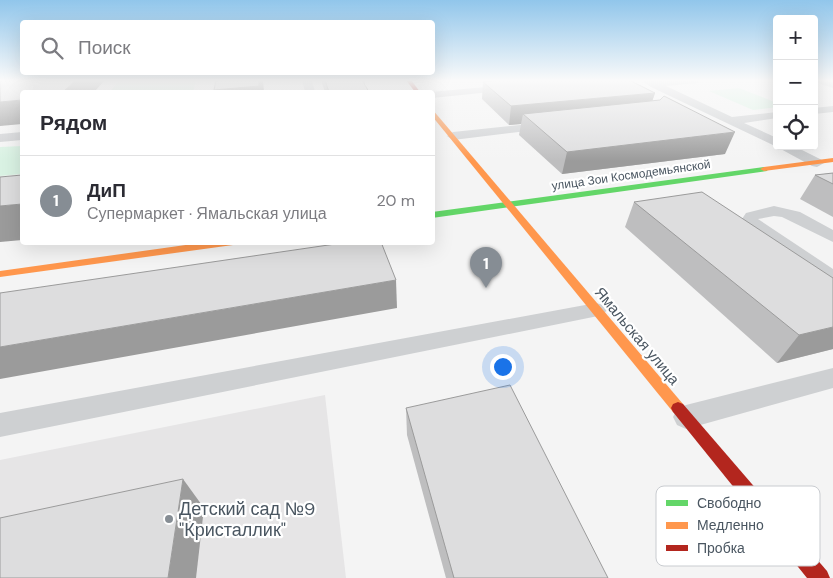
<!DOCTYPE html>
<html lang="ru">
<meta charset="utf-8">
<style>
:root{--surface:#fff;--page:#f2f2f3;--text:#2b2b33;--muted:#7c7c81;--line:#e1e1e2;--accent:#868d94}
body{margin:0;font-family:"DM Sans",sans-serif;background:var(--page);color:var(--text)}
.controls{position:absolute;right:15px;top:15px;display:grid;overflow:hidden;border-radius:5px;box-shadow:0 5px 20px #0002}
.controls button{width:45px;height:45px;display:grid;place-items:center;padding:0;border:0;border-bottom:1px solid var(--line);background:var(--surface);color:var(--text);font:25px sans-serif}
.you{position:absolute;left:502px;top:366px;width:18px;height:18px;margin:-12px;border:4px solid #fff;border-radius:50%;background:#1a73e8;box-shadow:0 0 0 8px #1a73e833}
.badge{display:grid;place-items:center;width:32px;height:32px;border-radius:50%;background:var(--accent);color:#fff;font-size:16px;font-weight:700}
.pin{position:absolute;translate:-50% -41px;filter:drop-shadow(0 1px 2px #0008)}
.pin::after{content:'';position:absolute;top:26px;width:18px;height:15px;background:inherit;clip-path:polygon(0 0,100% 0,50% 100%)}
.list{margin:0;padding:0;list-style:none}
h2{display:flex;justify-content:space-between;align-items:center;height:65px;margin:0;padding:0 20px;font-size:21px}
h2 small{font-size:16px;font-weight:400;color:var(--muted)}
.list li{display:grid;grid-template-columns:32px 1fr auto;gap:15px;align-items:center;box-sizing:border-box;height:90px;padding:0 20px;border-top:1px solid var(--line)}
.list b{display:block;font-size:19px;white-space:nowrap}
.list p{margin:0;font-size:16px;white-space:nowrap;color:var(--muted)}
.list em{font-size:16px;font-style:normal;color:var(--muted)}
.icon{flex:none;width:28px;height:28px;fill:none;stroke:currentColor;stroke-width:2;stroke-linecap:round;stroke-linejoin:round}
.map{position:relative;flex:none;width:833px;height:578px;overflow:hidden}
.search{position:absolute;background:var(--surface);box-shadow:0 5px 20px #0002;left:20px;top:20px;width:415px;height:55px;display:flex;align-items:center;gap:12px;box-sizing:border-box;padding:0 18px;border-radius:5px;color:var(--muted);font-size:19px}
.panel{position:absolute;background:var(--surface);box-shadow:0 5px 20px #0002;left:20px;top:90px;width:415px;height:155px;border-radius:5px}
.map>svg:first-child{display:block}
</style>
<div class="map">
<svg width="833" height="578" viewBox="0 0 833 578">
<rect width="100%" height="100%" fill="#f4f4f4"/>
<path fill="#e6e5e6" d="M 325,395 L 346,578 L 0,578 L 0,460 Z"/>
<g fill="#d9f2e3">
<path d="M 119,80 L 196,80 L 193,92 L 110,92 Z"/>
<path d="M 739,88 L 777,103 L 777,107 L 753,110 L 709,91 Z"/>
<path d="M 22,146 L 22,174 L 0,176 L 0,147 Z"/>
</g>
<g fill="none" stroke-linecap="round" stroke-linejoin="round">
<g fill="#ced0d2" fill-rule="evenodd">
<path d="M 302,80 L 312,80 L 315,92 L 305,92 Z"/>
<path d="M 641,80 L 702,80 L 698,83 L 666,86 L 732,117 L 777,112 L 777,118 L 744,123 L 777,138 L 777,146 L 794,146 L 822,160 L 824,163 L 817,167 L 812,166 L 777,147 L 651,87 Z"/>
<path d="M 814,80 L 833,82 L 833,88 L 815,82 Z"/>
<path d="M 508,85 L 513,88 L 511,90 L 432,98 L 432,92 L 430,92 Z"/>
<path d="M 833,106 L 833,112 L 814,114 L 814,108 Z"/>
<path d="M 548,122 L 552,124 L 554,126 L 552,128 L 453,140 L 447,136 L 453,132 Z"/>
<path d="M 22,132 L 22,140 L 0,142 L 0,134 Z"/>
<path d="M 774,206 L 800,212 L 833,230 L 833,242 L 782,217 L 774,216 L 758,219 L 833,269 L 833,284 L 826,282 L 748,229 L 742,219 L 746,213 Z"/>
<path d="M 596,303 L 603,305 L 607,310 L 603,315 L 0,437 L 0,413 Z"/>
<path d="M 833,368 L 833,388 L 686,429 L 677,425 L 673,417 L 677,409 L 686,405 Z"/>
</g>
<path fill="#63d668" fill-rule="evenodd" d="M 764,167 L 768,169 L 767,171 L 432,218 L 432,212 Z"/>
<g fill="#ff974d" fill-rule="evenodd">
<path d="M 432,109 L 683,404 L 685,408 L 683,412 L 678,414 L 673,412 L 432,116 Z"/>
<path d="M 833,158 L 833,162 L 764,171 L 760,169 L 764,167 Z"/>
<path d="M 207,242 L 238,242 L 233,245 L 0,277 L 0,271 Z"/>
</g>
<g fill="#b3261e" fill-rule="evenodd">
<path d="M 406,80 L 411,80 L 420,92 L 415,92 Z"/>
<path d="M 678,402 L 683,404 L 827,571 L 830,578 L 807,578 L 673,412 L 671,408 L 673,404 Z"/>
</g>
</g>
<g fill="#bebebf">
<path d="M 321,80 L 365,80 L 365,86 L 369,92 L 325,92 Z"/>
<path d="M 483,82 L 655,93 L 652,101 L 725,154 L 562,174 L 519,135 L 521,124 L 509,125 L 482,99 Z"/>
<path d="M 833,173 L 833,217 L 800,199 L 815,175 Z"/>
<path d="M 634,202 L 833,349 L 777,363 L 625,227 Z"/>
<path d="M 406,408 L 608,578 L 446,578 L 407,435 Z"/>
</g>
<g fill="#9b9b9b">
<path d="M 76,80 L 105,80 L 94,92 L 63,92 Z"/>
<path d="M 259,80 L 263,80 L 264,92 L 214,92 L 214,90 Z"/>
<path d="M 655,93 L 649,111 L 523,114 L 521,124 L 509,125 L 511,106 Z"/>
<path d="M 22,100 L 22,124 L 0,126 L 0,102 Z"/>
<path d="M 735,132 L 725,154 L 562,174 L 567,152 Z"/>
<path d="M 22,204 L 22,240 L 0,242 L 0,206 Z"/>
<path d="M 396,280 L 397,308 L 0,379 L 0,347 Z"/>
<path d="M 833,327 L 833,349 L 777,363 L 799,335 Z"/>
<path d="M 183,479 L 204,508 L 196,578 L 168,578 Z"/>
</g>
<g fill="#ddddde" stroke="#9b9b9b">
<path d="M 0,80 L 76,80 L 63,92 L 22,92 L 22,100 L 0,102 Z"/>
<path d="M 216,80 L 259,80 L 259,86 L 214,90 Z"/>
<path d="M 325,80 L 362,80 L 369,92 L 329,92 Z"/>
<path d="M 500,80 L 629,80 L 655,93 L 511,106 L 483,82 Z"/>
<path d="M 664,96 L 735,132 L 567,152 L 523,114 L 660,100 Z"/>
<path d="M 833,173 L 833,184 L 815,175 Z"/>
<path d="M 22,175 L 22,204 L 0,206 L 0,177 Z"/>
<path d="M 702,192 L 833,278 L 833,327 L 799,335 L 634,202 Z"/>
<path d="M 349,242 L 381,242 L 396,280 L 0,347 L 0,293 Z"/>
<path d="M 510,385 L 608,578 L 454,578 L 406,408 Z"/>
<path d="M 183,479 L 168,578 L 0,578 L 0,518 Z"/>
</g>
<linearGradient id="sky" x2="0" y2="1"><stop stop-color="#91c6eb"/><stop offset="0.5" stop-color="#fafafa"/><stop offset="1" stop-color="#fafafa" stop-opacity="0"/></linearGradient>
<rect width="833" height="161" fill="url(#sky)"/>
<circle fill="#868d94" stroke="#fff" stroke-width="2" cx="169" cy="519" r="5"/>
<g text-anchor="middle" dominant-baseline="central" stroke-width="4.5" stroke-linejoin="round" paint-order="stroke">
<g font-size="12" fill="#4a5661" stroke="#fff">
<text transform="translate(631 175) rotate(-8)">улица Зои Космодемьянской</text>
</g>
<g font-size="15" fill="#4a5661" stroke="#fff">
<text transform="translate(637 336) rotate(50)">Ямальская улица</text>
</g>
<g font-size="18" fill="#4a5661" stroke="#fff" text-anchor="start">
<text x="179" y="509">Детский сад №9<tspan x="179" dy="21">"Кристаллик"</tspan></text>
</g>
</g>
<rect x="656" y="486" width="164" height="80" rx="8" fill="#fff" stroke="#c9ccd0" stroke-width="1"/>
<rect x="666" y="500" width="22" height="6" fill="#63d668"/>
<rect x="666" y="522" width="22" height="7" fill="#ff974d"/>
<rect x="666" y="545" width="22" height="6" fill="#b3261e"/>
<g font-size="14" fill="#4a5661">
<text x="697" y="508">Свободно</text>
<text x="697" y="530">Медленно</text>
<text x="697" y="553">Пробка</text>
</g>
</svg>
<div class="controls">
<button>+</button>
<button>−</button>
<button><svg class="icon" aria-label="locate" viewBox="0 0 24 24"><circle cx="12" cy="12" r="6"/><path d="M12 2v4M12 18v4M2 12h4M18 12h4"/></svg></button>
</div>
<div class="you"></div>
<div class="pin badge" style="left:486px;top:288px">1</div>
<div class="search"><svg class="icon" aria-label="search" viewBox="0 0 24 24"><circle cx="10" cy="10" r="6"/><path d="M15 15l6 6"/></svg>Поиск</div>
<section class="panel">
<h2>Рядом<small></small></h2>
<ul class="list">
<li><span class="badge">1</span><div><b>ДиП</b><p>Супермаркет · Ямальская улица</p></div><em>20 m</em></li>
</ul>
</section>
</div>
